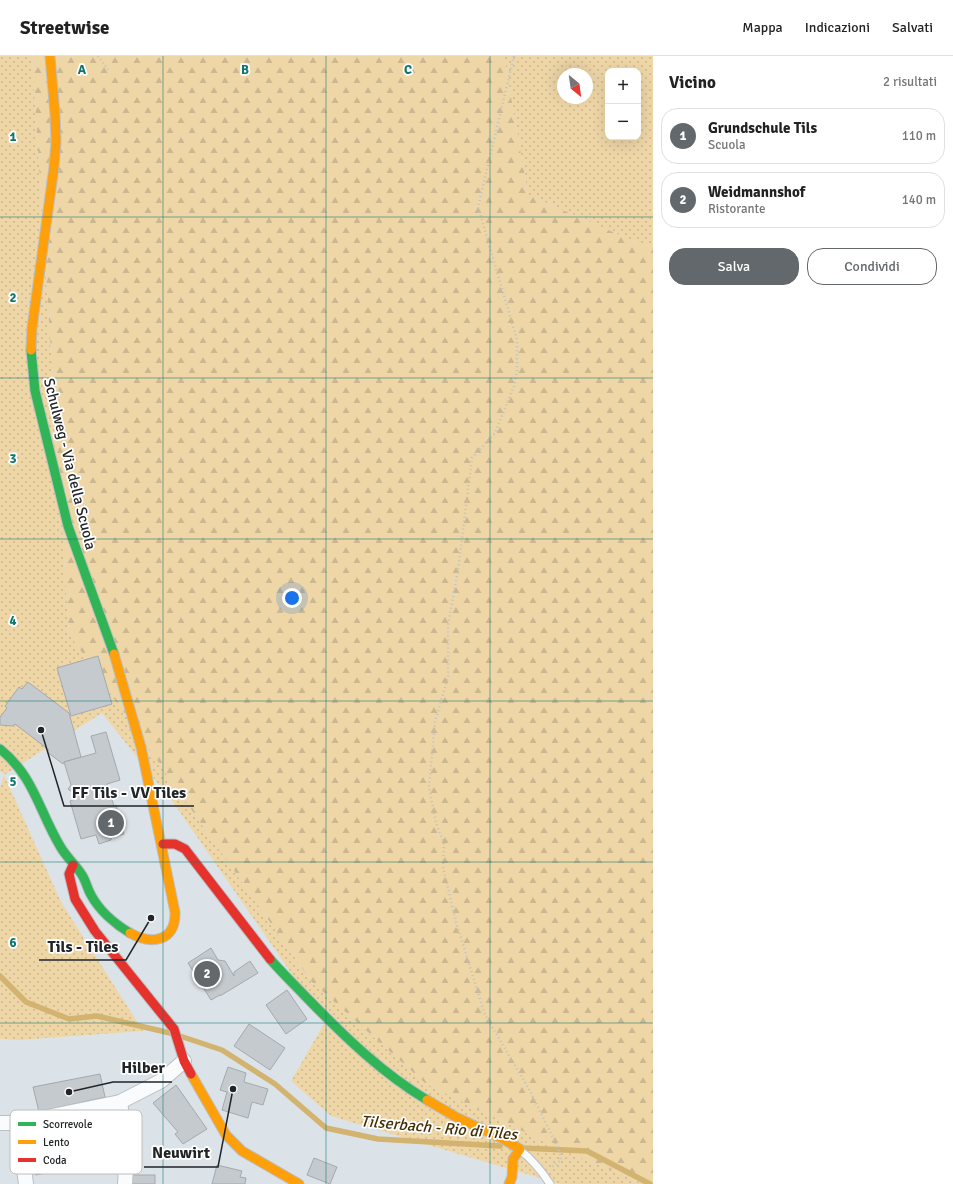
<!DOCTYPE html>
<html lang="it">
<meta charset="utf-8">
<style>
:root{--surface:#fff;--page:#f2f2f2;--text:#222;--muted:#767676;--line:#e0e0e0;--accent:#62686b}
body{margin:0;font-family:Signika,sans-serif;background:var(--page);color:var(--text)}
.controls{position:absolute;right:12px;top:12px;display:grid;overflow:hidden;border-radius:8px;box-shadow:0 4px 16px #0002}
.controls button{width:36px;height:36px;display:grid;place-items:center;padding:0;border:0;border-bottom:1px solid var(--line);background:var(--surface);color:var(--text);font:20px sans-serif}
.compass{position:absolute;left:557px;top:12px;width:36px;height:36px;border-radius:50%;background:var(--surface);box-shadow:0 4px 16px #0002;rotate:151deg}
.you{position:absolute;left:292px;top:542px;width:14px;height:14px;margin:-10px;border:3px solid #fff;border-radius:50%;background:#1a73e8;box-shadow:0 0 0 6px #1a73e833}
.badge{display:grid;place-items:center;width:26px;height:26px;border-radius:50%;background:var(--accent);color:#fff;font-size:13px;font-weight:700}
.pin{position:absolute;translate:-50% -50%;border:2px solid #fff;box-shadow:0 1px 4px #0006}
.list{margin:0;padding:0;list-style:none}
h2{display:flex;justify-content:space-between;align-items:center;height:52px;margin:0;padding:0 16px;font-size:17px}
h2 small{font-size:13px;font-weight:400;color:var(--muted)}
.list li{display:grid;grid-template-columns:26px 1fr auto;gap:12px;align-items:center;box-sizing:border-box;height:56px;margin:0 8px 8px;padding:0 8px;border:1px solid var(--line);border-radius:16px}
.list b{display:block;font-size:15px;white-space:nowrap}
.list p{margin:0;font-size:13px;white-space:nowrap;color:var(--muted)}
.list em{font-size:13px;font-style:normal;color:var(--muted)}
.actions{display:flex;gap:8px;padding:12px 16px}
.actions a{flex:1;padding:9px 0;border:1px solid var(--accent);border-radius:16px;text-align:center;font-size:14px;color:var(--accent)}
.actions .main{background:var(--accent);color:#fff}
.map{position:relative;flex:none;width:653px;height:1128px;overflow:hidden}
header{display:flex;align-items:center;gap:24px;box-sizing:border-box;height:56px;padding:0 20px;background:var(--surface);border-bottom:1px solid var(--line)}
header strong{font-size:19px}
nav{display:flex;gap:22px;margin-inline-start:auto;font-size:14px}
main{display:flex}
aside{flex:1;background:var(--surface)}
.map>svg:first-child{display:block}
</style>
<header>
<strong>Streetwise</strong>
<nav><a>Mappa</a><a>Indicazioni</a><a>Salvati</a></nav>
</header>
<main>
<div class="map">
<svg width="653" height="1128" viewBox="0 0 653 1128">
<defs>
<pattern id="grass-dots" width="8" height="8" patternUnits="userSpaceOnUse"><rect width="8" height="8" fill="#eed6a7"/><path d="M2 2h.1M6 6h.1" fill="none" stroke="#ccb890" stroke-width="1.8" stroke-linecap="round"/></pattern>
<pattern id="forest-firs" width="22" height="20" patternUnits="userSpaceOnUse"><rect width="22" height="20" fill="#eed6a7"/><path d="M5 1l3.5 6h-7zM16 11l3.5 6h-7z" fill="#ccb890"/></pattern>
</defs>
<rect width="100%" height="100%" fill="#dce3e8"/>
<g fill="url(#grass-dots)" fill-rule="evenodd">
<path d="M 0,0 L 32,0 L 69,578 L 311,925 L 425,1027 L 555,1091 L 645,1128 L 560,1128 L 331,1060 L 291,1025 L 325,966 L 175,749 L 102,657 L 4,719 L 61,846 L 143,975 L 19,984 L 0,983 L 0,732 L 4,719 L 0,714 Z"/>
<path d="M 504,0 L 653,0 L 653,191 L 636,186 L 528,139 ZM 608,15 L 638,15 L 638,81 L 608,81 ZM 563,18 L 587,18 L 587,42 L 563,42 Z"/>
</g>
<path fill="url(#forest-firs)" d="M 32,0 L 504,0 L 528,139 L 636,186 L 653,191 L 653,1128 L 645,1128 L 555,1091 L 425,1027 L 311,925 L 69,578 Z"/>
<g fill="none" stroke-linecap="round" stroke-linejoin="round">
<g stroke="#d3b370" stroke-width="5.5">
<path d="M 0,920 L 26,946 L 69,963 L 97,960 L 170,977"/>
<path d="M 180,980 L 222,994 L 275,1028 L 326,1072 L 378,1083 L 500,1090"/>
<path d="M 522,1092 L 587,1095 L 650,1128"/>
</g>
</g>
<g fill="#c5cace" stroke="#a4a9ad">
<path d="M 98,600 L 112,648 L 71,660 L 57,612 Z"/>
<path d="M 28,626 L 69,657 L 81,701 L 64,706 L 63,708 L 47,696 L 49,694 L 15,668 L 13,670 L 0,669 L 0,661 L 7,652 L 5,650 L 19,631 L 22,633 Z"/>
<path d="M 106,676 L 120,724 L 107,728 L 114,750 L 116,749 L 124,778 L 111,782 L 111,784 L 99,788 L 96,779 L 81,783 L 70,745 L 75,743 L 73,736 L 69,734 L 68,733 L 71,729 L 64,706 L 96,697 L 91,680 Z"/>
<path d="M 211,892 L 218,904 L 225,905 L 234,920 L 234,916 L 250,905 L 258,917 L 220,940 L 220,939 L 211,944 L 188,907 Z"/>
<path d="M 287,934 L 307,963 L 286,978 L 266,949 Z"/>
<path d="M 249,968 L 285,992 L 270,1014 L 234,990 Z"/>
<path d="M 228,1011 L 246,1017 L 244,1026 L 268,1033 L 263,1049 L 252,1046 L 248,1062 L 222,1054 L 227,1036 L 220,1034 Z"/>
<path d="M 100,1018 L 105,1041 L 39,1056 L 33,1031 Z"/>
<path d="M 176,1029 L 207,1073 L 183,1088 L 175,1078 L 178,1076 L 153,1047 Z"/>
<path d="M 84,1081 L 91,1084 L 94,1107 L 36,1119 L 33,1117 L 26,1092 Z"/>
<path d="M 314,1102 L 337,1111 L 330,1128 L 307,1119 Z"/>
<path d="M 217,1109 L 242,1115 L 240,1121 L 246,1122 L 245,1128 L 212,1128 Z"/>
<rect x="128" y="1119" width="27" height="9"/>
</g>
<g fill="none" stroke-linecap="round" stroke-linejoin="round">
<defs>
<path id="lane" d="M 520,1094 C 533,1104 541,1114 550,1128"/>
<g id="street">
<path d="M 120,1046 L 127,1095 L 125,1128"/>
<path d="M 0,1067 L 18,1067 L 120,1046 L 161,1025 L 184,1005"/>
<path d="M 18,1067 L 26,1128"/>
</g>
<g id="fast">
<path d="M 31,294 L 35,335 L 68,470 L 114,598"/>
<path d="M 0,693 C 34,720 39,755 60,790 C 66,801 76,809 82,819 C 86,825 87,832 91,839 C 99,854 115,868 130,877"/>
<path d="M 270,903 C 282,917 296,930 308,943 C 345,981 382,1017 427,1044"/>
</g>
<g id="slow">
<path d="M 31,294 L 32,272 L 54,111 L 56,86 L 55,58 L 50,0"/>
<path d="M 114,598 L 141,691 L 175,856 C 176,886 151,889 130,877"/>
<path d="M 191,1018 L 226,1079 L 242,1095 L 299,1128"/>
<path d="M 427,1044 L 456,1061 L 503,1083 L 520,1093 L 513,1103 L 512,1121 L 509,1128"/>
</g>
<g id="jam">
<path d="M 163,788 L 175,788 L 185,793 L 270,903"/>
<path d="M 73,809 L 69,818 L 75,843 L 95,875 L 174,973 L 184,1005 L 191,1018"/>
</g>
</defs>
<use href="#lane" stroke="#babfc3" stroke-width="9"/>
<use href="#street" stroke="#babfc3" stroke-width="16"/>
<use href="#fast" stroke="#babfc3" stroke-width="11"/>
<use href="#slow" stroke="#babfc3" stroke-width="11"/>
<use href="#jam" stroke="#babfc3" stroke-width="11"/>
<g stroke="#bfc1c3" stroke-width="2.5" stroke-dasharray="1 3" stroke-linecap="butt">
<path d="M 98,0 L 110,16"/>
<path d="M 514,0 L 478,151 L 517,284 L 517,315 L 514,330 L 495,377 L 472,402 L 458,514 L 448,569 L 448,621 L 435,666 L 429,731 L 436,767 L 444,787 L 443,811 L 456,866 L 485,959 L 529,1033 L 559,1094 L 561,1104 L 554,1110 L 552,1110"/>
</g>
<use href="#lane" stroke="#fafbfc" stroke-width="7"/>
<use href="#street" stroke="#fafbfc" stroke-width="14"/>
<use href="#fast" stroke="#30b455" stroke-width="9"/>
<use href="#slow" stroke="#ff9f0a" stroke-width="9"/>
<use href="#jam" stroke="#e5322d" stroke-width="9"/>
</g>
<path fill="none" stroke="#0f766e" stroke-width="1" stroke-opacity="0.55" d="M 163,0 L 163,1128M 326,0 L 326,1128M 490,0 L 490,1128M 0,161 L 653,161M 0,322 L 653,322M 0,483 L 653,483M 0,645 L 653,645M 0,806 L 653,806M 0,967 L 653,967"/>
<g text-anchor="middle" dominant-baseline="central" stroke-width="3.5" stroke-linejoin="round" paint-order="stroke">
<g font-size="15" fill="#212528" stroke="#fff">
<text transform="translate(70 408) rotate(76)">Schulweg - Via della Scuola</text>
</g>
<g font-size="16" font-style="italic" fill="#422e03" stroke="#fff">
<text transform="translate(439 1072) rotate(5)">Tilserbach - Rio di Tiles</text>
</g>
</g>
<rect x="10" y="1054" width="132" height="64" rx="6" fill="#fff" stroke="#bcbebe" stroke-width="1"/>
<rect x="18" y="1066" width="18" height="4" fill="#30b455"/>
<rect x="18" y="1084" width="18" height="4" fill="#ff9f0a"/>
<rect x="18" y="1102" width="18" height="4" fill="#e5322d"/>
<g font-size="11" fill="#212528">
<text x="43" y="1072">Scorrevole</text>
<text x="43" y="1090">Lento</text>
<text x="43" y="1108">Coda</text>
</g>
<g font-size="13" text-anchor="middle" font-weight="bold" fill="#0f766e" stroke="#fff" stroke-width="3.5" stroke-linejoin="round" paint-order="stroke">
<text x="82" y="18">A</text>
<text x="245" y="18">B</text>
<text x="408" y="18">C</text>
<text x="13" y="85">1</text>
<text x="13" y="246">2</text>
<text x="13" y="407">3</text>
<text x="13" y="569">4</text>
<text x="13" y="730">5</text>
<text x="13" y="891">6</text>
</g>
<path fill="none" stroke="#212528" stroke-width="1.5" d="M41 674L64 750H194M151 862L126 904H39M69 1036L113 1026H172M233 1033L218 1111H144"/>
<g fill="#212528" stroke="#fff" stroke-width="1.5">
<circle cx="41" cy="674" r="4"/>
<circle cx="151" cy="862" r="4"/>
<circle cx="69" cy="1036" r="4"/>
<circle cx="233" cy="1033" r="4"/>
</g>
<g font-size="16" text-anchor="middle" font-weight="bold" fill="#212528" stroke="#fff" stroke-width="3.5" stroke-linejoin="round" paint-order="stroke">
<text x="129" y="742">FF Tils - VV Tiles</text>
<text x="83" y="896">Tils - Tiles</text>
<text x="143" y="1017">Hilber</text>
<text x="181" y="1102">Neuwirt</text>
</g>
</svg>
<div class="controls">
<button>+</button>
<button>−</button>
</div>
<svg class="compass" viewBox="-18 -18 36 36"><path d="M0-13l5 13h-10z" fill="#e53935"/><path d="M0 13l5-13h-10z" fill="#767676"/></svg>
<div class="you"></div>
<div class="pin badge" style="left:111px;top:767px">1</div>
<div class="pin badge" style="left:207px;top:918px">2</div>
</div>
<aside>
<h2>Vicino<small>2 risultati</small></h2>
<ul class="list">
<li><span class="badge">1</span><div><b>Grundschule Tils</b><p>Scuola</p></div><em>110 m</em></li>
<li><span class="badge">2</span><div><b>Weidmannshof</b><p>Ristorante</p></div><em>140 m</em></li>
</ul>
<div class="actions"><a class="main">Salva</a><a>Condividi</a></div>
</aside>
</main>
